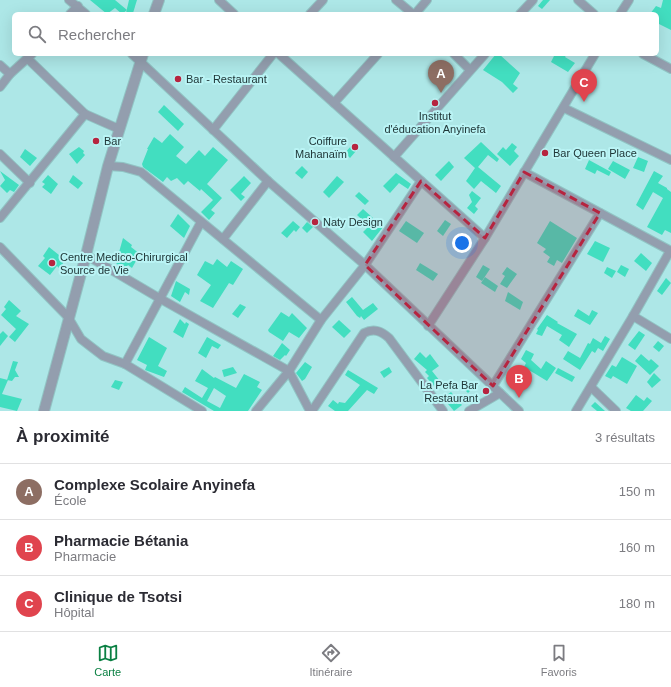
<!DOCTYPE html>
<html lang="fr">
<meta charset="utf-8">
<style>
:root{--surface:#fff;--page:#f2f2f3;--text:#2b2b33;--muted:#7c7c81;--line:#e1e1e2;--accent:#0b8043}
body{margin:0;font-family:Helvetica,sans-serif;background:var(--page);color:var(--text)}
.you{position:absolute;left:462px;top:243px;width:14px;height:14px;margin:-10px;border:3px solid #fff;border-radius:50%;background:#1a73e8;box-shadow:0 0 0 6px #1a73e833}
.badge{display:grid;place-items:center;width:26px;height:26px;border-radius:50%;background:var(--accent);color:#fff;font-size:13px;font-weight:700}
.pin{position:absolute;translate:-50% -33px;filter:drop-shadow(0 1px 2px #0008)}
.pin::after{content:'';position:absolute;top:21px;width:14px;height:12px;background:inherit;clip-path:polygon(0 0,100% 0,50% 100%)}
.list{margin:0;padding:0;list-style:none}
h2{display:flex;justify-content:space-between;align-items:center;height:52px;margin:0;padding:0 16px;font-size:17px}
h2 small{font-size:13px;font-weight:400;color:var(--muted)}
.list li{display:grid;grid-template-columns:26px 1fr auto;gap:12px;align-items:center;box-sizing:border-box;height:56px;padding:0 16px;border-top:1px solid var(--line)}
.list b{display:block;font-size:15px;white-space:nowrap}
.list p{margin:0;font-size:13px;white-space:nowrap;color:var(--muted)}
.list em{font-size:13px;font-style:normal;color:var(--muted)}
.icon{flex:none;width:22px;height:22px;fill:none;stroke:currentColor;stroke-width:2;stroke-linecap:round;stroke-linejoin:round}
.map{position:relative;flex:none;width:671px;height:411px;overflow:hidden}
.search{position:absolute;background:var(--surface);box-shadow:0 4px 16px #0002;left:12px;right:12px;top:12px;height:44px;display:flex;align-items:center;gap:10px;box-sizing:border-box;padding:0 14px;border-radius:6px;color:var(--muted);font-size:15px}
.sheet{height:220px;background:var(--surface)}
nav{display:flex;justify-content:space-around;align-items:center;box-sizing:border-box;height:56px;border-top:1px solid var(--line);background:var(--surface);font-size:11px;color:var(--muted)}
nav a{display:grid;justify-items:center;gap:2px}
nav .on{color:var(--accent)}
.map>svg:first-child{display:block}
</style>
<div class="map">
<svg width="671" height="411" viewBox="0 0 671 411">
<rect width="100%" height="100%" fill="#ade7e7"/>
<g fill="#42dec0" fill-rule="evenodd">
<path d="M 90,0 L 115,0 L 127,10 L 122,14 L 115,8 L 107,14 Z"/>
<path d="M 129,0 L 137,0 L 133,13 L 126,13 Z"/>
<path d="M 543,0 L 550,0 L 542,9 L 538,6 Z"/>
<path d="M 663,0 L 671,0 L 671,30 L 657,23 L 657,14 L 650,14 L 656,6 L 661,8 Z"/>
<path d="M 496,54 L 499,54 L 520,73 L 513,84 L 518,88 L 513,93 L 502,82 L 483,70 Z"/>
<path d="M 555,54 L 567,54 L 565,57 L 575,63 L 568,72 L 551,62 Z"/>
<path d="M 164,105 L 184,124 L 178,131 L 158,112 Z"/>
<path d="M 170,134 L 184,147 L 176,156 L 186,164 L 199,150 L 205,156 L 213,147 L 228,160 L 207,184 L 222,198 L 211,210 L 215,213 L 209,220 L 201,212 L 213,200 L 201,189 L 200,191 L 188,181 L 184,185 L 177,178 L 171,181 L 167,177 L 163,182 L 143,167 L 142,164 L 148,149 L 147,149 L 154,137 L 162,143 Z"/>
<path d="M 481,142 L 499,159 L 497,162 L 488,155 L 478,167 L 501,186 L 496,193 L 481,181 L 474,189 L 466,181 L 475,168 L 464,158 Z"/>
<path d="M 512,143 L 517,147 L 514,151 L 519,156 L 510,166 L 497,154 L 503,147 L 506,150 Z"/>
<path d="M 351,146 L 356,151 L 350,158 L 345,153 Z"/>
<path d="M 79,147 L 84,151 L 83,153 L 85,155 L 77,164 L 69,154 Z"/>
<path d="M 25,149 L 37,158 L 30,166 L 20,157 Z"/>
<path d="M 638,157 L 648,161 L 644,172 L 633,168 Z"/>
<path d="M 589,160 L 611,172 L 609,176 L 597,170 L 595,174 L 585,169 Z"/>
<path d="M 449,161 L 454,167 L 441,181 L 435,175 Z"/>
<path d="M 613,161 L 630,170 L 625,179 L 608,169 Z"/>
<path d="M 302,166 L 308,172 L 302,179 L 295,173 Z"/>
<path d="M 0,171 L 19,185 L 14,192 L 10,190 L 7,193 L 0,186 L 5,180 Z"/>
<path d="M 654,171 L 663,176 L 658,183 L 667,188 L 667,189 L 671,192 L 671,233 L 665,230 L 662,235 L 647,227 L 663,198 L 653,192 L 643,210 L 636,205 Z"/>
<path d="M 396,173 L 411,184 L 408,189 L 399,183 L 390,193 L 383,186 Z"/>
<path d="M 48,175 L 58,184 L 51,194 L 42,187 L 45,184 L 42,182 Z"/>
<path d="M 73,175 L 83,183 L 78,189 L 69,182 Z"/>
<path d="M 244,176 L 251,183 L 241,194 L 245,197 L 241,201 L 230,190 Z"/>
<path d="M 337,176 L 344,182 L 329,198 L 323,192 Z"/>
<path d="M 472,191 L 481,198 L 475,206 L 478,209 L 474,214 L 467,208 L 472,202 L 469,195 Z"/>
<path d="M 359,192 L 369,201 L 365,205 L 355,196 Z"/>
<path d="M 363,209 L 383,227 L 372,241 L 363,232 L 369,226 L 357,215 Z"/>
<path d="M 178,214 L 190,226 L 184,238 L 170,226 Z"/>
<path d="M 445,220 L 451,224 L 443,236 L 437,231 Z"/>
<path d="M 293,221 L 300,227 L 296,232 L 294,230 L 287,238 L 281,233 Z"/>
<path d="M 406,221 L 424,233 L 417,243 L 399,231 Z"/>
<path d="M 550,221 L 577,238 L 562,263 L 557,260 L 554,266 L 547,262 L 550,257 L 543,252 L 546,249 L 537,243 Z"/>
<path d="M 307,222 L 313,227 L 307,233 L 302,228 Z"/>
<path d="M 123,238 L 132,245 L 131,247 L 140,254 L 132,268 L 128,265 L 124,270 L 116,263 Z"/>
<path d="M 595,241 L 610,248 L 603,262 L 587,254 Z"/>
<path d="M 49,247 L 64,259 L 61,270 L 57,266 L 50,275 L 38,266 L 45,258 L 43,256 Z"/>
<path d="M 641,253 L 652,263 L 646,271 L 634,261 Z"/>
<path d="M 217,259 L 227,267 L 231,261 L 243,269 L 233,285 L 229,283 L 213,308 L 200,301 L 211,285 L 197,275 L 205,261 L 213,265 Z"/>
<path d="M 420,263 L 438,274 L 433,281 L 416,270 Z"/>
<path d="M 483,265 L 490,269 L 482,281 L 476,277 Z"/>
<path d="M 621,265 L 629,269 L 625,277 L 617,272 Z"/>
<path d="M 507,267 L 517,274 L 507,288 L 500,284 L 505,276 L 502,274 Z"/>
<path d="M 607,267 L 616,271 L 612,278 L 604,273 Z"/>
<path d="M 485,277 L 498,286 L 495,292 L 481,283 Z"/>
<path d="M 666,278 L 671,283 L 662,295 L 657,291 Z"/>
<path d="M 176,281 L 190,289 L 189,295 L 185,292 L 180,302 L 171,296 Z"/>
<path d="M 508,292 L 523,302 L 520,310 L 505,301 Z"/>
<path d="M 352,297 L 363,310 L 373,303 L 378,309 L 364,320 L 361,316 L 360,318 L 357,316 L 346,302 Z"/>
<path d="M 9,300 L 21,311 L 16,316 L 29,324 L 15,342 L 9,337 L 16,329 L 1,315 L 6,309 L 4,307 Z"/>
<path d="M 240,304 L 246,307 L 238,318 L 232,314 Z"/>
<path d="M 578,309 L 589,316 L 592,310 L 598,313 L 590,325 L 574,316 Z"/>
<path d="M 281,312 L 289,317 L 292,313 L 307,328 L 299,338 L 289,332 L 283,341 L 269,332 L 268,330 Z"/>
<path d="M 547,315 L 558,322 L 557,323 L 577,334 L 569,347 L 559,340 L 562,335 L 547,326 L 542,336 L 536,334 L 538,330 L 537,329 Z"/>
<path d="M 180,319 L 185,324 L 186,322 L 189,324 L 183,338 L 173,332 Z"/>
<path d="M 339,320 L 351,331 L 344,338 L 332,327 Z"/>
<path d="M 3,331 L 8,336 L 0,346 L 0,334 Z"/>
<path d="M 639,331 L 645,335 L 635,350 L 628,345 Z"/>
<path d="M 605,336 L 610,339 L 603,351 L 598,348 L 595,353 L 592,351 L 580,370 L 563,359 L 568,351 L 580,358 L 588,343 L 590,344 L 593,338 L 601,343 Z"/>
<path d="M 149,337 L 167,348 L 158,366 L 167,371 L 164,377 L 145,370 L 147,365 L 137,360 Z"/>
<path d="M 207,337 L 221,345 L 218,349 L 212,346 L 206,358 L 198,353 Z"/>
<path d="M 658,341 L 664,346 L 659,352 L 653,347 Z"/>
<path d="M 282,343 L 290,350 L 286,356 L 285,355 L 280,360 L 273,356 Z"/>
<path d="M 526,350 L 534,354 L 531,360 L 541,369 L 546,361 L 556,368 L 547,381 L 524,367 L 526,363 L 521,359 Z"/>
<path d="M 420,352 L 426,358 L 430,354 L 439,366 L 432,371 L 440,381 L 434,386 L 427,378 L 429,376 L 425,372 L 427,370 L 414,359 Z"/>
<path d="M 641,354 L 649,361 L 651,359 L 659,366 L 650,375 L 635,361 Z"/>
<path d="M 622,357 L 637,366 L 627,384 L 613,376 L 611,379 L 605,376 L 612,365 L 616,367 Z"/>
<path d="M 13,361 L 18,362 L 15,370 L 19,377 L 15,377 L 12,381 L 7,380 Z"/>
<path d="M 305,362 L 312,367 L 305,379 L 302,381 L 296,373 Z"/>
<path d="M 233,367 L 237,373 L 224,377 L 222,370 Z"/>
<path d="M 389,367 L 392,372 L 384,378 L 380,372 Z"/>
<path d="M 558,368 L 575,377 L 572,382 L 555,373 Z"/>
<path d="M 202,369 L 214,378 L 215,377 L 236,388 L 244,374 L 260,382 L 257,387 L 262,390 L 248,411 L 214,411 L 182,392 L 185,387 L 202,398 L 208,388 L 195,381 ZM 214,388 L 226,396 L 220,408 L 207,401 Z"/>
<path d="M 348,370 L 378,388 L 374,394 L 367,390 L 348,411 L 335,411 L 328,406 L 333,400 L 338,404 L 339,402 L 345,403 L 360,385 L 345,375 Z"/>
<path d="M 654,373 L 661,380 L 652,388 L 647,382 Z"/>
<path d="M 0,378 L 8,380 L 2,394 L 22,399 L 17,411 L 0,407 Z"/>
<path d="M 115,380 L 123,382 L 119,390 L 111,387 Z"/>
<path d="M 464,380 L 473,388 L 468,393 L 460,385 Z"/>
<path d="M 451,392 L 462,405 L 454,411 L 443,398 Z"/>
<path d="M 636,395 L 644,401 L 647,397 L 652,401 L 643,411 L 631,411 L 626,408 Z"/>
<path d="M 595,402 L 605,411 L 597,411 L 591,406 Z"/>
</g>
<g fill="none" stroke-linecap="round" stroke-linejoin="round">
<defs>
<g id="minor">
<path d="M 69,0 L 86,14"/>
<path d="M 219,0 L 234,14"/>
<path d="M 396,0 L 413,14"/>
<path d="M 578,0 L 594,14"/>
<path d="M 70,14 L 78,6"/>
<path d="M 310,14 L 323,0"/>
<path d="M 415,14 L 427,0"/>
<path d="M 520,14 L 533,0"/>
<path d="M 620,14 L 629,0"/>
<path d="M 132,54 L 268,181 L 365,265 L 519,411"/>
<path d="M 279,54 L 485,238"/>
<path d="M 454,54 L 470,70"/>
<path d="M 643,54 L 671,69"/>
<path d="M 28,59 L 85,114"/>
<path d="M 0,65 L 10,74"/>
<path d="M 0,87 L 10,74 L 32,54"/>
<path d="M 334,103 L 378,54"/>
<path d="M 564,108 L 671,160"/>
<path d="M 213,130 L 273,54"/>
<path d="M 0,154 L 30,183"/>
<path d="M 394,157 L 485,54"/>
<path d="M 108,166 L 123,167 L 141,172 L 321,320"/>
<path d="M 524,172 L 671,251"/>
<path d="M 0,218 L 85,114 L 119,129"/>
<path d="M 223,239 L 268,181"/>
<path d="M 0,247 L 68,317 L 81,339 L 90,346 L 103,356 L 125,364 L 202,411"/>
<path d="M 86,255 L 159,298 L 289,371 L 310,411"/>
<path d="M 633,316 L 671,339"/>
<path d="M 428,326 L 485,238 L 595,54"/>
<path d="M 125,364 L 201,222"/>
<path d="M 493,386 L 600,213"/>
<path d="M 591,387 L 616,411"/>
<path d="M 256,411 L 289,371 L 321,320 L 365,265 L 421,181"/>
<path d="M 312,411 L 364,333 C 374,328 381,331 389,338 L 443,411"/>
<path d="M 469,411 L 500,393"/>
<path d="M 576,411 L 633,316 L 670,251"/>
</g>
<g id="tertiary">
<path d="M 154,14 L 159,0"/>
<path d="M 44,411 L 86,255 L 108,166 L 143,54"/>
</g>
</defs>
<use href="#minor" stroke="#91c4c4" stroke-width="10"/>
<use href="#tertiary" stroke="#91c4c4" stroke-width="12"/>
<use href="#minor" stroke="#939eae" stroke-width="8"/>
<use href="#tertiary" stroke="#939eae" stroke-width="10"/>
</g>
<path fill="#b6243f" fill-opacity="0.2" stroke="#b6243f" stroke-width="3" stroke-dasharray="8 5" stroke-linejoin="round" d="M 524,172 L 600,213 L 493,386 L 365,265 L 421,181 L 485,238 Z"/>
<g fill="#b6243f" stroke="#baf4f5" stroke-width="1.5">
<circle cx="178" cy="79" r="4"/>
<circle cx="435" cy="103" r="4"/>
<circle cx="96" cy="141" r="4"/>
<circle cx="355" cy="147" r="4"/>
<circle cx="545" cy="153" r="4"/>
<circle cx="315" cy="222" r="4"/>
<circle cx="52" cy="263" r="4"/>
<circle cx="486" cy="391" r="4"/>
</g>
<g text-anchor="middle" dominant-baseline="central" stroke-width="4" stroke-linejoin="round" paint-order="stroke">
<g font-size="11" fill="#203738" stroke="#baf4f5" text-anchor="start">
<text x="186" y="79">Bar - Restaurant</text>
<text x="435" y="116" text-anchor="middle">Institut<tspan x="435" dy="13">d'éducation Anyinefa</tspan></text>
<text x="104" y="141">Bar</text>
<text x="347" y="141" text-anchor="end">Coiffure<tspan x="347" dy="13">Mahanaïm</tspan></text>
<text x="553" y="153">Bar Queen Place</text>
<text x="323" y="222">Naty Design</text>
<text x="60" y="257">Centre Medico-Chirurgical<tspan x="60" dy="13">Source de Vie</tspan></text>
<text x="478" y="385" text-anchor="end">La Pefa Bar<tspan x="478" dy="13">Restaurant</tspan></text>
</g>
</g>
</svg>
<div class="you"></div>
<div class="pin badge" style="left:441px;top:93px;background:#8d6e63">A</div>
<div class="pin badge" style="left:519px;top:398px;background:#e0444e">B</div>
<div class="pin badge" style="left:584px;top:102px;background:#e0444e">C</div>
<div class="search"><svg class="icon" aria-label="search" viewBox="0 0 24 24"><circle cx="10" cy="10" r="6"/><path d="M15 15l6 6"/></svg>Rechercher</div>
</div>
<section class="sheet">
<h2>À proximité<small>3 résultats</small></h2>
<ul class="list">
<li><span class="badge" style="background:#8d6e63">A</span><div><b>Complexe Scolaire Anyinefa</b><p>École</p></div><em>150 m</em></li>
<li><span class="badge" style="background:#e0444e">B</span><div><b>Pharmacie Bétania</b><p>Pharmacie</p></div><em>160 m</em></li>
<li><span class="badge" style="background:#e0444e">C</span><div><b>Clinique de Tsotsi</b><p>Hôpital</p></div><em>180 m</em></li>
</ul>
</section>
<nav>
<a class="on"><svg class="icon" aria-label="map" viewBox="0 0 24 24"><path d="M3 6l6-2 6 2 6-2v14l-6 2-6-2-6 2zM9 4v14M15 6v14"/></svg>Carte</a>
<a><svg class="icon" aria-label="directions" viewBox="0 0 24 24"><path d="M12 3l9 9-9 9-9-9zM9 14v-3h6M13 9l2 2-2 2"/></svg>Itinéraire</a>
<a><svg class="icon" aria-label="saved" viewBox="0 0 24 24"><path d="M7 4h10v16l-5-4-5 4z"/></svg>Favoris</a>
</nav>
